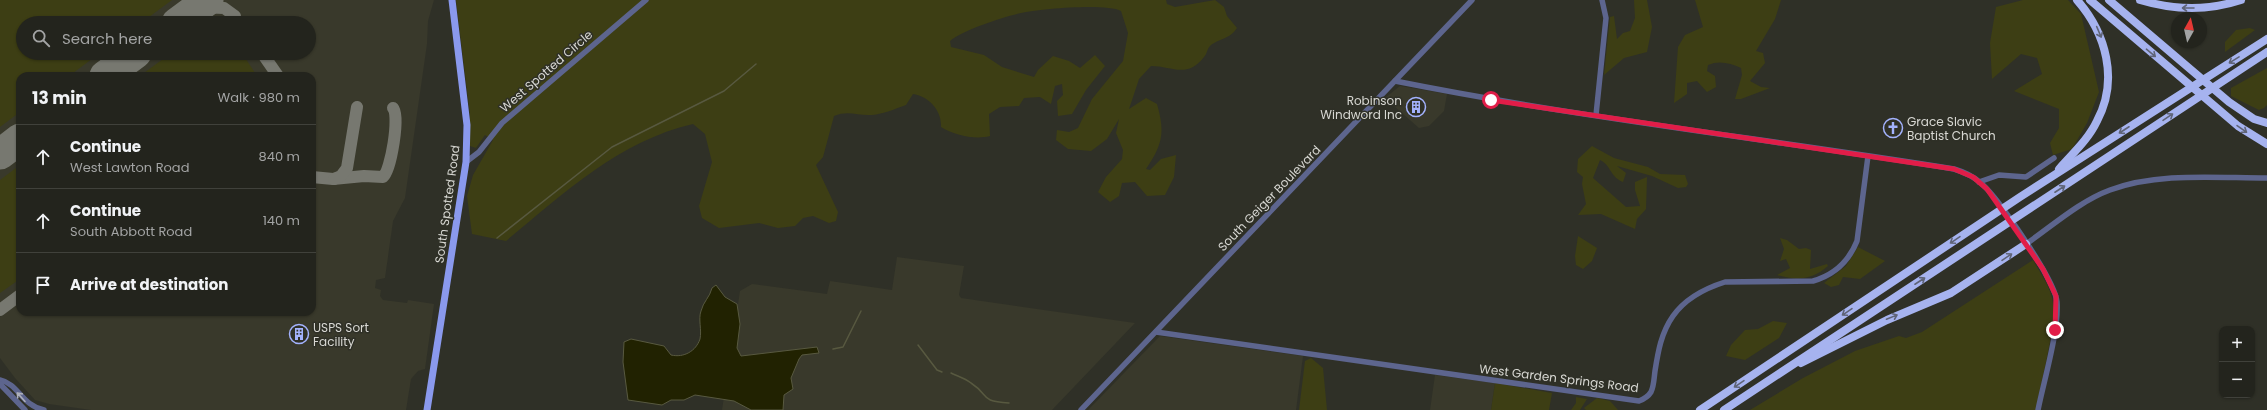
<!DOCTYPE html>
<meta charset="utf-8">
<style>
:root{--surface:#23241d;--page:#2b2c26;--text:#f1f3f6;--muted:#a3a4a4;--line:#40413b}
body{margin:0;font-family:Poppins,sans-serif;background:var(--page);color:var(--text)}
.controls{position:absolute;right:12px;bottom:12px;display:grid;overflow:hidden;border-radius:8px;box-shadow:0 1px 3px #0004}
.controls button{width:36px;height:36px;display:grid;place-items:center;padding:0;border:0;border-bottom:1px solid var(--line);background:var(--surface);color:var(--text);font:20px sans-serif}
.compass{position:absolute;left:2171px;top:12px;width:36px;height:36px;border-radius:50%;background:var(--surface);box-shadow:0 1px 3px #0004;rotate:8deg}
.stop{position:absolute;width:12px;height:12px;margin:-9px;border:3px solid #e11d48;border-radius:50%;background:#fff}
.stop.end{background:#e11d48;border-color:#fff;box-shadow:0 1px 4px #0008}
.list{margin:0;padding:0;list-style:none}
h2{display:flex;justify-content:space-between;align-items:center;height:52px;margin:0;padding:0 16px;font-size:17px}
h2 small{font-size:13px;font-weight:400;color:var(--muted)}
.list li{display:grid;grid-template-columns:26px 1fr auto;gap:12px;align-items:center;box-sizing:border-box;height:64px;padding:0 16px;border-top:1px solid var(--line)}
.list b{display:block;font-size:15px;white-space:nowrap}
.list p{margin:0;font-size:13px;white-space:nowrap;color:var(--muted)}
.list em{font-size:13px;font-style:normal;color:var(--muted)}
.icon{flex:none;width:22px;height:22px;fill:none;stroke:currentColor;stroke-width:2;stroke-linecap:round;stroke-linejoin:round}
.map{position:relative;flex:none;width:2267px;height:410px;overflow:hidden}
.search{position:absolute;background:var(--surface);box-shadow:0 1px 3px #0004;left:16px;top:16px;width:300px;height:44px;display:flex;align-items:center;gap:10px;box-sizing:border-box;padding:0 14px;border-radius:22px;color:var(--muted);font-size:15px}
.panel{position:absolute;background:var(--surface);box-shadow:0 1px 3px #0004;left:16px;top:72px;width:300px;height:244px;border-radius:12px}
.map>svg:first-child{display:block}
</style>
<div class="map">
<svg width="2267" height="410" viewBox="0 0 2267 410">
<rect width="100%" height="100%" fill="#2f3027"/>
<g fill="#39392b" fill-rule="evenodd">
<path d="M 0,0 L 434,0 L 428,21 L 427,44 L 405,198 L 393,221 L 385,278 L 376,280 L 375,288 L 381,290 L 380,296 L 383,300 L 407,303 L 408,300 L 434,304 L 425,369 L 418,371 L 411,379 L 406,410 L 91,410 L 49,404 L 35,400 L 15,378 L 0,358 ZM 23,23 L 309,23 L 309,53 L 23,53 ZM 20,76 L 312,76 L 312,312 L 20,312 Z"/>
<path d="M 1400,86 L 1447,94 L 1444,111 L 1429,126 L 1419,128 L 1385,98 Z"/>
<path d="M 897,257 L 964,266 L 959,295 L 961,298 L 1135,323 L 1052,410 L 722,410 L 740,291 L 752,284 L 827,294 L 830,281 L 892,290 Z"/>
<path d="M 1160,336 L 1303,356 L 1296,410 L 1088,410 Z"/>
<path d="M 1435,375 L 1495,383 L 1491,410 L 1430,410 Z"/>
</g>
<g fill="#3d3e14">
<path d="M 0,0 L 172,0 L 141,23 L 23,23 L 23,53 L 100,53 L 69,76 L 20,76 L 20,112 L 0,127 Z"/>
<path d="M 456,0 L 1166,0 L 1167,4 L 1175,7 L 1215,0 L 1224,7 L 1227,16 L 1237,28 C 1229,40 1219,38 1210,46 C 1207,49 1207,54 1204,57 C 1187,79 1172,66 1151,66 L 1139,79 L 1129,109 L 1146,98 L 1157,104 C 1165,132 1163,144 1146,169 L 1150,170 L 1161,159 L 1176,155 L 1174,177 L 1165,195 L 1147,196 L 1135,182 L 1122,183 L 1119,196 L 1110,202 L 1098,192 L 1106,177 L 1122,159 L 1123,150 L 1116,133 L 1119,119 L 1107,139 L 1091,151 L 1068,149 L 1056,140 L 1057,130 L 1069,132 L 1078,128 L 1092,99 L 1123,61 L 1128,33 L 1121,11 C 1106,3 1039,9 1021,13 C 1003,17 963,30 950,41 L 951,47 L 984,55 L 1002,67 L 1034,77 L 1038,70 L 1053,56 L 1069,61 L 1080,68 L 1095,55 L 1105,66 L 1086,90 L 1072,114 L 1058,116 L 1057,101 L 1063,95 L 1062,84 L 1055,86 L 1051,104 L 1040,97 L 1024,98 L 1019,106 L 1000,107 L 989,114 L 990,136 C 975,140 954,135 941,127 C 942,110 928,96 913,94 L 906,105 C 895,109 883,114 872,115 C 858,116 848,110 834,116 L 823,157 L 816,165 L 838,212 L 836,221 L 829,223 L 813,216 L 803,218 L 795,226 L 778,228 L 759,223 L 719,228 L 702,218 L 699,206 L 712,162 L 705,134 L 693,124 C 619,141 563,194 506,241 L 472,234 L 467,196 L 473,175 L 493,140 L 485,135 L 476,148 L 470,146 L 470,115 Z"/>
<path d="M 1634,0 L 1647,0 L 1652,27 L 1647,52 L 1624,58 L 1604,75 L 1610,17 L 1614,16 L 1617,39 L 1623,33 L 1630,31 L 1635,18 Z"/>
<path d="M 1695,0 L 1781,0 L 1775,19 L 1756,51 L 1763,53 L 1765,63 L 1750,81 L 1761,87 L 1770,88 L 1741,99 L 1735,99 L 1742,75 L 1741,68 C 1730,63 1719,60 1708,65 L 1707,71 L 1715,76 L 1716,87 L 1707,92 L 1697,81 L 1687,83 L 1687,94 L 1674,103 L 1678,47 L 1685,35 L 1703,27 Z"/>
<path d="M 2023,0 L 2068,0 L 2081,14 L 2099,92 L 2087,123 L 2072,149 L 2053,155 L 2050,143 L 2059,128 L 2059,109 L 2014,91 L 2042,74 L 2037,58 L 2021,54 L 1992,79 L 1990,43 L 1996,7 Z"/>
<path d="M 2250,28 L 2255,30 L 2225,52 L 2225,42 L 2236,30 Z"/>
<path d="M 171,53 L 242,53 L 257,76 L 140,76 Z"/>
<path d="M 2267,68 L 2267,105 L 2264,108 L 2259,110 L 2231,96 L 2231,88 Z"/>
<path d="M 1592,146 L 1614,158 L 1648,167 L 1660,174 L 1685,175 L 1688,184 L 1686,187 L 1678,188 L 1652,176 L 1617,166 L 1626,173 L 1623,182 C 1610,177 1611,165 1600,160 L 1593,178 L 1626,207 L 1640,206 L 1635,190 L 1635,182 L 1647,177 L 1646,209 L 1637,219 L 1635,229 L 1601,214 L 1578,215 L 1586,204 L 1582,184 L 1583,177 L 1577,172 L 1578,159 Z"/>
<path d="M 20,165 L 20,279 L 0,293 L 0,180 Z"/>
<path d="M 1578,236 L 1597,248 L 1592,261 L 1583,269 L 1576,265 L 1575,256 Z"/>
<path d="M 1780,238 L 1787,240 L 1799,249 L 1806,248 L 1811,250 L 1810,269 L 1827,264 L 1828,266 C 1812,280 1797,281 1777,275 L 1790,268 L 1786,259 L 1780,261 L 1784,249 Z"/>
<path d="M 1858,247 L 1885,261 L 1860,279 L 1843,277 L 1839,285 L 1831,287 L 1824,283 L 1846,266 Z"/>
<path d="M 2033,260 C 2040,273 2052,289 2053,304 C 2055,332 2041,381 2036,410 L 1750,410 L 1803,378 L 1855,351 L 1899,336 L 1906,338 L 1922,332 Z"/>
<path d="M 1773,321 L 1787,323 L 1779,338 L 1745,360 L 1726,356 L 1731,345 L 1745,330 L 1758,329 Z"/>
<path d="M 1311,358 L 1323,368 L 1327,410 L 1299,410 L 1305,361 Z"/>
<path d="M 1495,383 L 1552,393 L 1549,410 L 1491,410 Z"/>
<path d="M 1576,397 L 1587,399 L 1580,410 L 1571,410 L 1576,403 Z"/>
<path d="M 1597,398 L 1610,401 L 1618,410 L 1586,410 L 1584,408 Z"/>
</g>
<path fill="#212201" stroke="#585940" d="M 716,285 L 725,297 L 737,304 L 740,324 L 737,348 L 741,356 L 817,347 L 819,353 L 802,355 L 799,359 L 791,378 L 793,389 L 784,395 L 783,410 L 751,410 L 734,401 L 695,395 L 684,400 L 671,400 L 662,405 L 628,400 L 623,362 L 624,342 L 631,339 L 664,346 L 671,355 C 684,358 696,351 700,339 C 702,330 698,319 701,311 C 703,302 710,297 712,288 Z"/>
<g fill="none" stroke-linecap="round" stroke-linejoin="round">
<g stroke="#585940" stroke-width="1.5">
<path d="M 497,238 L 612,147 L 724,91 L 756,64"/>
<path d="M 918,345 L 937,370 L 942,372"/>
<path d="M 833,349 L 843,347 L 861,311"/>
<path d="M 951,373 C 957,376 965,378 971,383 C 991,396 978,401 1009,403"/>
</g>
<g stroke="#777870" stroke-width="12">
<path d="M 199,7 L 224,8 L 235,16"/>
<path d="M 262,53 L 278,76"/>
<path d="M 312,177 L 333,179 L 364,176 L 383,177 C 391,170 400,116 393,108"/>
<path d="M 334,179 L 341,176 L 347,168 L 357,107"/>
<path d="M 0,310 L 20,295"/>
</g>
<g stroke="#777870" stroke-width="31">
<path d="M 177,23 L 208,0"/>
<path d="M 105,76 L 136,53"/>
<path d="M 0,154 L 20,139"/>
</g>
<g stroke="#5d658e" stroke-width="5.5">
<path d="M 1395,81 C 1580,118 1768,139 1954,169 C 1964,172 1973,176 1981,183 C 1999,199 2055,280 2057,302 C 2059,331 2044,380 2038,410"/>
<path d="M 1596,115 L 1606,18 L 1602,0"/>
<path d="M 466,162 L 479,152 L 502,123 L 646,0"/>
<path d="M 1979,182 L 1999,175 L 2026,177 L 2054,158"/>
<path d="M 2026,244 C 2052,226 2080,201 2110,190 C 2158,172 2216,178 2267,178"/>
<path d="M 1156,332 L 1639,401 C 1644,399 1648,397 1651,392 C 1654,386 1654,378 1655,371 C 1658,352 1661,333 1673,316 C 1685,299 1706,288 1725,282 L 1813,281 C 1834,275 1849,261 1857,241 L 1868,156"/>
<path d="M 0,380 C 19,384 21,405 44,410"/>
<path d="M 0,384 L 25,410"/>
<path d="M 1081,410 L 1472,0"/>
</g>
<path stroke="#8a99ed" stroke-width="7" d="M 427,410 L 466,162 L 467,125 L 452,0"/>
<g stroke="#a6b3ef" stroke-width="8">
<path d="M 2090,0 L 2238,126 L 2267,144"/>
<path d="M 2109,0 L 2229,102 L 2254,119 L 2267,123"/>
<path d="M 2140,0 C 2173,10 2208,11 2241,0"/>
<path d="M 2059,169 C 2072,154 2088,140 2097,121 C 2119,80 2106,33 2077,0"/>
<path d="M 1801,363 L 1887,320 L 1951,293 L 2026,244"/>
<path d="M 1700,410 L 2020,197 L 2267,39"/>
<path d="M 1724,410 L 2267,52"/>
</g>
</g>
<defs><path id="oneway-shaft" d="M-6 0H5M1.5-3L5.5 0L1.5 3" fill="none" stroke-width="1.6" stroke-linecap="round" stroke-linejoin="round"/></defs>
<g stroke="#5f6477">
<use href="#oneway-shaft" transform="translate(2188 8) rotate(-180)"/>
<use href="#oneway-shaft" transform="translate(2099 32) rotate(67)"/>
<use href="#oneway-shaft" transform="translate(2151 53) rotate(40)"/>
<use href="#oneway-shaft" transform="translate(2234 60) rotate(148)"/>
<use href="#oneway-shaft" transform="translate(2168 117) rotate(-34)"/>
<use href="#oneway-shaft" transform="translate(2242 129) rotate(35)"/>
<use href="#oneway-shaft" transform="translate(2124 130) rotate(147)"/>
<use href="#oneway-shaft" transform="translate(2060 189) rotate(-33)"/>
<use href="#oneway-shaft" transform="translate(1955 240) rotate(146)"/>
<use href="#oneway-shaft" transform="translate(2007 257) rotate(-34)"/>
<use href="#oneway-shaft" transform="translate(1920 281) rotate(-33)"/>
<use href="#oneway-shaft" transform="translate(1847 312) rotate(146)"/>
<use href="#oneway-shaft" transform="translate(1892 317) rotate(-22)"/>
<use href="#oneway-shaft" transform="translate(1739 384) rotate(146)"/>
</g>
<use stroke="#adb0bb" href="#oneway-shaft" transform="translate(21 397) rotate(-132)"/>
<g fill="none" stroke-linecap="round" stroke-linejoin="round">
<path stroke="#e11d48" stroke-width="5" d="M 1491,100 L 1954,169 L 1973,177 L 1987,189 L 2043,269 L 2056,296 L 2055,330"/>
</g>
<defs>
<symbol id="building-ring" viewBox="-11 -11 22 22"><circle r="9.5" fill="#2f3027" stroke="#a3b2fd" stroke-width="1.5"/><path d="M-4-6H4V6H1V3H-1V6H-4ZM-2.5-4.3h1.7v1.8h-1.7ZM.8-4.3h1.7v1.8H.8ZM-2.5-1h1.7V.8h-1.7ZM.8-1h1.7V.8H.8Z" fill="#a3b2fd"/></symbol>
<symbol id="church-ring" viewBox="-11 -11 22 22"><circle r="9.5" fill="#2f3027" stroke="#a3b2fd" stroke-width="1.5"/><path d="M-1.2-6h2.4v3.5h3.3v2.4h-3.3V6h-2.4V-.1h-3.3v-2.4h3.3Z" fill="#a3b2fd"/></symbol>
</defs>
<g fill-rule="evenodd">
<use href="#building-ring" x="1405" y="96" width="22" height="22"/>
<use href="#church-ring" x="1882" y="117" width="22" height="22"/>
<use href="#building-ring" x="288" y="323" width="22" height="22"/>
</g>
<g text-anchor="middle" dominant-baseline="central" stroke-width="3" stroke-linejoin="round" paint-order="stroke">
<g font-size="12" fill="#d8d8d3" stroke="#2f3027">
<text transform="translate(546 71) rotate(-41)">West Spotted Circle</text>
<text transform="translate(1269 198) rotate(-46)">South Geiger Boulevard</text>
<text transform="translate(447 204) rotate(-82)">South Spotted Road</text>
<text transform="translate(1559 378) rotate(7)">West Garden Springs Road</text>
</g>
<g font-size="12" fill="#d8d8d3" stroke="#2f3027" text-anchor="start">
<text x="1402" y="100" text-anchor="end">Robinson<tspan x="1402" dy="14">Windword Inc</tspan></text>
<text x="1907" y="121">Grace Slavic<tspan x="1907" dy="14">Baptist Church</tspan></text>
<text x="313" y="327">USPS Sort<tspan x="313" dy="14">Facility</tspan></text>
</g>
</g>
</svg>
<div class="controls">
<button>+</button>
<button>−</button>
</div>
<svg class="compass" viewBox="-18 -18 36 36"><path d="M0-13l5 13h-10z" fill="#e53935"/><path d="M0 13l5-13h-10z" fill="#a3a4a4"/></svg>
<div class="stop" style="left:1491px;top:100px"></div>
<div class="stop end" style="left:2055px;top:330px"></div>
<div class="search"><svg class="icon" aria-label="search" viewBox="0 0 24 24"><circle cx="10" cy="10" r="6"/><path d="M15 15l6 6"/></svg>Search here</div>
<section class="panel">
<h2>13 min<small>Walk · 980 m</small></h2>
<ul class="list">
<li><svg class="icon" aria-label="ahead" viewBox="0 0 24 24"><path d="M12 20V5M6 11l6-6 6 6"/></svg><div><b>Continue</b><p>West Lawton Road</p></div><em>840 m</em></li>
<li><svg class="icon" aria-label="ahead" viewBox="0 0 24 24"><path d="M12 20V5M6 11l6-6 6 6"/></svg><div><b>Continue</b><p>South Abbott Road</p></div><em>140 m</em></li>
<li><svg class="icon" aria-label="arrive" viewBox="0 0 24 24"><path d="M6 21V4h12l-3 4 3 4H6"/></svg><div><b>Arrive at destination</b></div></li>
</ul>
</section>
</div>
